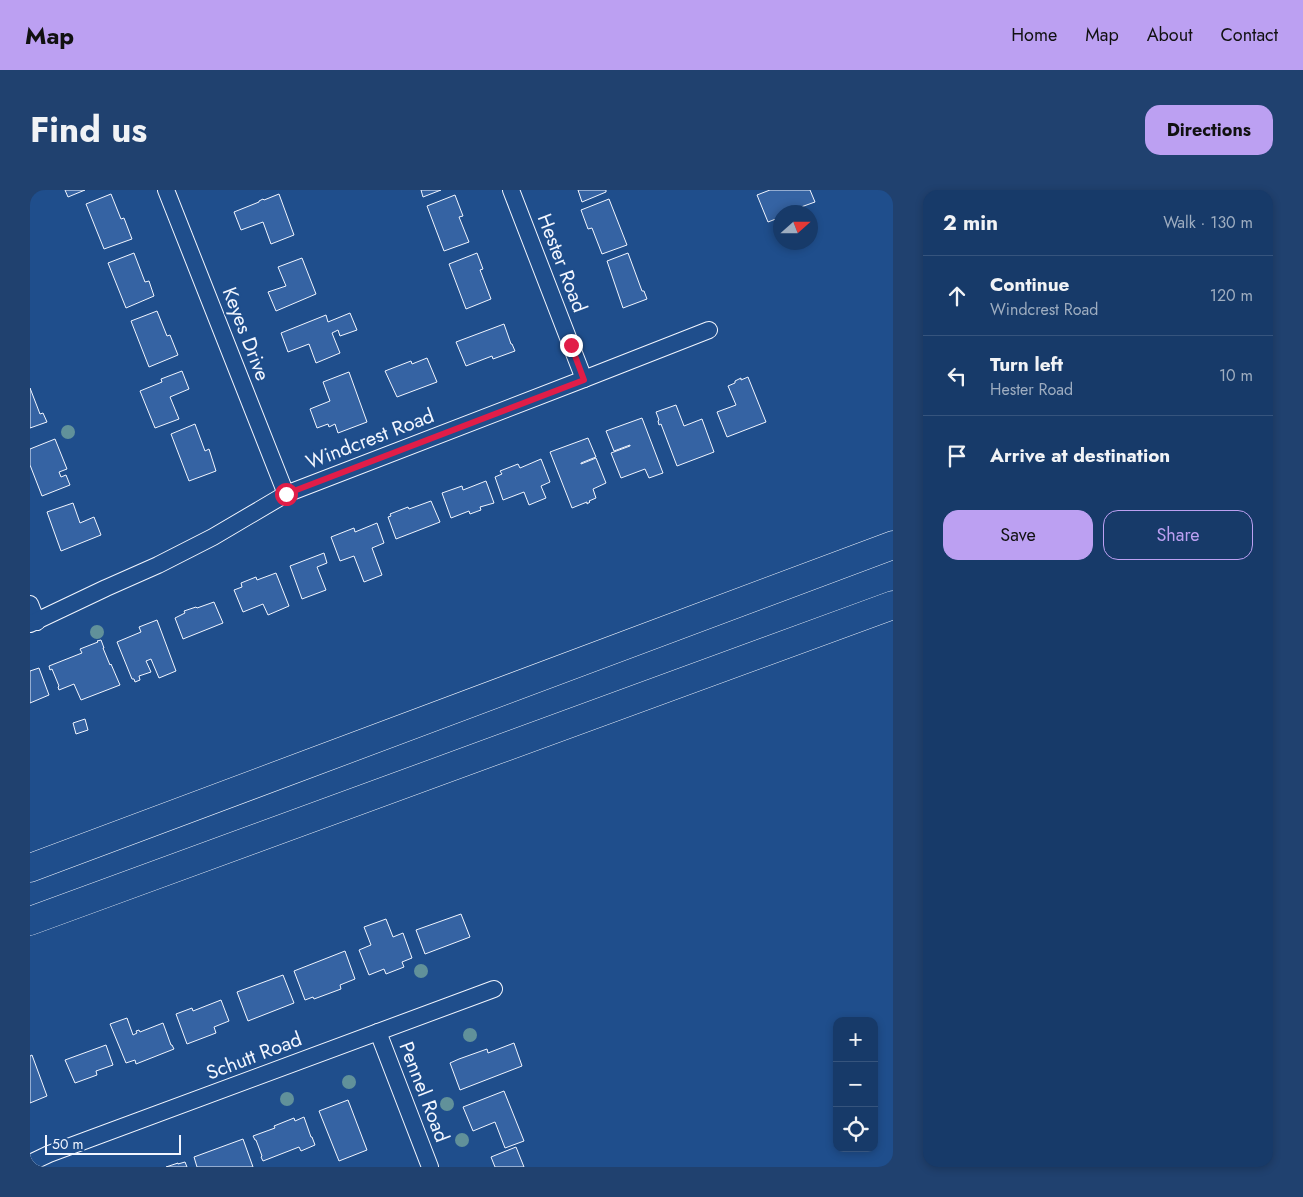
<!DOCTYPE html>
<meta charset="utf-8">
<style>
:root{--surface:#173a69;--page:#20416f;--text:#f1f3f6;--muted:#9eadc0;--line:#36547d;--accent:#bca0f2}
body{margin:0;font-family:Jost,sans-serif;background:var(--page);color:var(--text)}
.controls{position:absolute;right:15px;bottom:15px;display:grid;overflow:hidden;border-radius:10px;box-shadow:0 2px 8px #0003}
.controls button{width:45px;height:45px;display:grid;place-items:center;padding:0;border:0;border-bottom:1px solid var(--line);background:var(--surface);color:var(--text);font:25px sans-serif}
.compass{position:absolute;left:743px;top:15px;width:45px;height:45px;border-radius:50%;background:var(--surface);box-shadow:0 2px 8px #0003;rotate:69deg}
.scale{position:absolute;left:15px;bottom:12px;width:136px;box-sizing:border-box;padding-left:5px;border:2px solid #f2f6ff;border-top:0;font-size:14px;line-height:18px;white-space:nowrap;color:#f2f6ff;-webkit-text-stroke:4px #1f4e8c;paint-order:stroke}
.stop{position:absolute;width:15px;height:15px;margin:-11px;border:4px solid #e11d48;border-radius:50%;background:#fff}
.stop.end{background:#e11d48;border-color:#fff;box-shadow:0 1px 5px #0008}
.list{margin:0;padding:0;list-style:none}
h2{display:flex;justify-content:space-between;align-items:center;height:65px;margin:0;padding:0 20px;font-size:21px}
h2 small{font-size:16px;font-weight:400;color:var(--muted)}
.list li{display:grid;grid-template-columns:32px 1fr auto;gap:15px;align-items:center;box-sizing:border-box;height:80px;padding:0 20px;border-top:1px solid var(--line)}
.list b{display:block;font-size:19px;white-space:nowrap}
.list p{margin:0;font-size:16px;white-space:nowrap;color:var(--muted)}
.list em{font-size:16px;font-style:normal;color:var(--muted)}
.actions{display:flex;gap:10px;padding:15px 20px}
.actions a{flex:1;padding:11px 0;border:1px solid var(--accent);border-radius:15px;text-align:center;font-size:18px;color:var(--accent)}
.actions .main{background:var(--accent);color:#111}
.icon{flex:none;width:28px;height:28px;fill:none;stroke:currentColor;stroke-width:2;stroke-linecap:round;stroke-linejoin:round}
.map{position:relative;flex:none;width:863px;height:977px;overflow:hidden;border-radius:15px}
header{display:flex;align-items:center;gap:30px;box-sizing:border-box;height:70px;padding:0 25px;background:var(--accent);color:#111}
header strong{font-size:24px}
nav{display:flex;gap:28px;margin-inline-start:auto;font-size:18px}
.intro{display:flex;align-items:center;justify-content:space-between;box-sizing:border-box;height:120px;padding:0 30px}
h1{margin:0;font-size:35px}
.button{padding:12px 22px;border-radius:15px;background:var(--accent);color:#111;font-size:18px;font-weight:700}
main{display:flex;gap:30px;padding:0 30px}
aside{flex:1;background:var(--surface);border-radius:15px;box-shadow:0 2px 8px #0003}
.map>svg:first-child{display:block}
</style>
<header>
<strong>Map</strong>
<nav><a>Home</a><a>Map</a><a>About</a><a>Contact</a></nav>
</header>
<div class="intro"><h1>Find us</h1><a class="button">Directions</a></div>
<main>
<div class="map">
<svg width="863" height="977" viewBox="0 0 863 977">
<rect width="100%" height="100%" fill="#1f4e8c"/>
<g fill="#3563a3" stroke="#f2f6ff">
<path d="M 35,0 L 55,0 L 38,7 Z"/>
<path d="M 391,0 L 411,0 L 393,7 Z"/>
<path d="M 548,0 L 576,0 L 576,2 L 552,12 Z"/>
<path d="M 740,0 L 780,0 L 785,12 L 757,22 L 751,22 L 751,27 L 738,32 L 727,5 Z"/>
<path d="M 81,4 L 91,29 L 94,28 L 102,49 L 74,59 L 56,14 Z"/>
<path d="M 249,4 L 264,45 L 241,54 L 233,32 L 211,40 L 204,22 L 229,12 L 229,11 L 233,9 L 234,10 Z"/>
<path d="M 425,5 L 433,26 L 429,27 L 439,52 L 414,61 L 397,16 Z"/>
<path d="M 579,9 L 597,55 L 572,64 L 562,38 L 558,39 L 551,20 Z"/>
<path d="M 104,63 L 115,92 L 119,91 L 124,106 L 96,118 L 78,73 Z"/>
<path d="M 447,63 L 453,79 L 450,80 L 461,109 L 436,119 L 419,74 Z"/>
<path d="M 598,63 L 612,101 L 614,101 L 617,109 L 593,118 L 577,71 Z"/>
<path d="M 272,68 L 286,104 L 246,121 L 238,102 L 256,96 L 248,77 Z"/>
<path d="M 127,121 L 137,146 L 140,145 L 148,165 L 119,177 L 101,131 Z"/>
<path d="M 320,123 L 327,140 L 310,146 L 308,140 L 302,143 L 310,163 L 286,173 L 279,154 L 258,162 L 251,143 L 296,125 L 298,132 Z"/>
<path d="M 474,134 L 481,154 L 482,154 L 485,161 L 463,169 L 462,166 L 436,176 L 426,152 Z"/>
<path d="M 397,168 L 407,192 L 367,207 L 355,181 L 381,171 L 382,174 Z"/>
<path d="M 152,181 L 159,199 L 140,207 L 149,229 L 125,238 L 110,201 L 132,192 L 131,189 Z"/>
<path d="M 319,182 L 337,232 L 308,243 L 305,234 L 299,237 L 298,234 L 287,238 L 280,219 L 300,211 L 293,192 Z"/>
<path d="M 718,187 L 736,232 L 697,247 L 687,222 L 706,215 L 698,196 L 705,193 L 705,191 L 711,188 L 711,190 Z"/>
<path d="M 0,198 L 10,224 L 13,223 L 17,232 L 0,238 Z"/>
<path d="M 646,215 L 654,236 L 672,229 L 684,262 L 647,276 L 631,234 L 629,235 L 628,231 L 629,230 L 626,222 Z"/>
<path d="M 612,228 L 633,283 L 619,288 L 615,279 L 591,288 L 581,263 L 600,256 L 600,255 L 584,261 L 576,241 Z"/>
<path d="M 165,234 L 175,261 L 179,259 L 186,281 L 159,291 L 141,244 Z"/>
<path d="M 558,248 L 566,267 L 551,273 L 551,274 L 566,268 L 576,293 L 563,299 L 566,308 L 559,311 L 560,312 L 557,314 L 557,312 L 542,318 L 520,262 Z"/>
<path d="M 25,249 L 37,279 L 29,282 L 31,287 L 36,285 L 40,295 L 12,306 L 0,275 L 0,259 Z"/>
<path d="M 511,269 L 520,292 L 511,296 L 516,308 L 499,315 L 494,302 L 473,310 L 465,287 L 472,284 L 470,281 L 488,274 L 490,278 Z"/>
<path d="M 456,291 L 464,313 L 450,317 L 451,320 L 440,324 L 439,321 L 421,328 L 412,303 L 432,296 L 433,300 Z"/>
<path d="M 401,311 L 410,332 L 366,349 L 358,327 L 361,326 L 360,324 L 378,317 L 379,319 Z"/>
<path d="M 43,313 L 50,333 L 64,327 L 71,345 L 31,361 L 17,322 Z"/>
<path d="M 347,333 L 354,353 L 342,358 L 352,385 L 334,392 L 324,366 L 310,371 L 301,347 L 324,338 L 325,342 Z"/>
<path d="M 294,363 L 297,373 L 287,377 L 296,400 L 272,409 L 260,376 Z"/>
<path d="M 246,383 L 259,416 L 238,425 L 233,414 L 213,422 L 204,400 L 212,397 L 211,393 L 226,387 L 227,390 Z"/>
<path d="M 184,412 L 193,433 L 153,449 L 145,428 L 155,423 L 154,421 L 166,417 L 167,418 Z"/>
<path d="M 127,430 L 146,481 L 129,488 L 121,469 L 116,471 L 121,482 L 109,486 L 110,490 L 105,492 L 104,489 L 102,489 L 87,452 L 111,442 L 109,437 Z"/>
<path d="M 71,450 L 74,458 L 73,458 L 80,475 L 81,474 L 90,495 L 51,510 L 44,494 L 29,500 L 28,497 L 29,496 L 22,479 L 20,480 L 19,476 L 52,463 L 50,459 L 68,452 L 67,451 Z"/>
<path d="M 9,478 L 19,505 L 0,513 L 0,481 Z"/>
<path d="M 55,529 L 58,540 L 46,544 L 43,533 Z"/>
<path d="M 431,724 L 440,747 L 395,764 L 386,740 Z"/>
<path d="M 356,729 L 363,747 L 373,743 L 382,768 L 372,772 L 374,777 L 356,784 L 354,779 L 339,785 L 329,760 L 341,755 L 334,737 Z"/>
<path d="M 315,761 L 325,789 L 310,795 L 311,799 L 284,809 L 283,807 L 275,810 L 264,781 Z"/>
<path d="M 253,785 L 264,813 L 218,831 L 207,802 Z"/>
<path d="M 191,810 L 199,831 L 184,837 L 186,843 L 157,854 L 146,824 L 162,818 L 163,821 Z"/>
<path d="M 97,828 L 103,845 L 107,843 L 106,841 L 109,840 L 110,842 L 133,833 L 141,855 L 142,855 L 144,859 L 106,874 L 105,870 L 96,873 L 80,834 Z"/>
<path d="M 484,853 L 492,876 L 430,900 L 420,873 L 429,869 L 457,859 L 458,863 Z"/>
<path d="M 76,855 L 83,875 L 66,881 L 67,885 L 45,893 L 35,870 Z"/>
<path d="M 2,865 L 17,906 L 0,913 L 0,866 Z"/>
<path d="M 474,901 L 494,951 L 475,958 L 465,932 L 443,941 L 433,917 Z"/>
<path d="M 318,910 L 337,960 L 309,971 L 289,921 Z"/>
<path d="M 274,927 L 281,947 L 282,947 L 285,955 L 271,961 L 269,957 L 233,971 L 231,967 L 232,966 L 226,950 L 225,950 L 223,946 L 245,938 L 244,936 L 264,928 L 265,931 Z"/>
<path d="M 213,949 L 223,977 L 167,977 L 164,967 Z"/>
<path d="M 486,957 L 494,977 L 465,977 L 461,967 Z"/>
<path d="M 155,972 L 157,977 L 136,977 L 148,973 L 148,974 Z"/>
</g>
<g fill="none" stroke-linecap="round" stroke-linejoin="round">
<defs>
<g id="street">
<path d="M 136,0 L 256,304"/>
<path d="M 481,0 L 554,189"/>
<path d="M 0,414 L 7,432"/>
<path d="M 0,434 L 76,398 L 128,375 L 183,347 L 256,304 L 554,189 L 679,140"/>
<path d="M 348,842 L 400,977"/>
<path d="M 0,973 L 19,964 L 464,799"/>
</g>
<g id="highway">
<path d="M 0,678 L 863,355"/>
<path d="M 0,731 L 863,415"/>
</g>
</defs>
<use href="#street" stroke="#f2f6ff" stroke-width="18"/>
<use href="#highway" stroke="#f2f6ff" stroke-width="29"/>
<use href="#street" stroke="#1f4e8c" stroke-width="16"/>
<use href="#highway" stroke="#1f4e8c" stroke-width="28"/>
</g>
<g fill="#61919a">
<circle cx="38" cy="242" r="7"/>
<circle cx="67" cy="442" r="7"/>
<circle cx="391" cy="781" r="7"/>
<circle cx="440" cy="845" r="7"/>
<circle cx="319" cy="892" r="7"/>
<circle cx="257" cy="909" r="7"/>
<circle cx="417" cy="914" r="7"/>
<circle cx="432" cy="950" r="7"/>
</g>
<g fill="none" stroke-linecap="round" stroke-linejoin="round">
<path stroke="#e11d48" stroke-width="6" d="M 256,304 L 554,190 L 541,155"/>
</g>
<g text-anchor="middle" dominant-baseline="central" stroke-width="4" stroke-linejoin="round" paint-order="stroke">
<g font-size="20" fill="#f2f6ff" stroke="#1f4e8c">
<text transform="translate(532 73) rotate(69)">Hester Road</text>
<text transform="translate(216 144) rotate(69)">Keyes Drive</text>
<text transform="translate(340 249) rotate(-21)">Windcrest Road</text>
<text transform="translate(224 866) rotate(-21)">Schutt Road</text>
<text transform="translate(394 902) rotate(69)">Pennel Road</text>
</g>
</g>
</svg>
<div class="controls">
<button>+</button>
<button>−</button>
<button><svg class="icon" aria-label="locate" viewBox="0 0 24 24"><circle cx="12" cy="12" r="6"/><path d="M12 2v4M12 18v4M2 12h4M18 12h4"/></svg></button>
</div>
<svg class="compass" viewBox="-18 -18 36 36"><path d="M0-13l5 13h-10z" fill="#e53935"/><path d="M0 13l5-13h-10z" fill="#9eadc0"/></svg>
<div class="scale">50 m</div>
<div class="stop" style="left:256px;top:304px"></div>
<div class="stop end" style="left:541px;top:155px"></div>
</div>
<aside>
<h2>2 min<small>Walk · 130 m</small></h2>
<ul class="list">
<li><svg class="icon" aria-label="ahead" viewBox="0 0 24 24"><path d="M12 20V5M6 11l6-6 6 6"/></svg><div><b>Continue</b><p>Windcrest Road</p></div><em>120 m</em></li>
<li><svg class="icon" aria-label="left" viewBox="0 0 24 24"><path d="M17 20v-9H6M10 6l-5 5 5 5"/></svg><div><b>Turn left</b><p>Hester Road</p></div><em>10 m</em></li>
<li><svg class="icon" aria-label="arrive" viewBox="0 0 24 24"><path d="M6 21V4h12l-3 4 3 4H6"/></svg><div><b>Arrive at destination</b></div></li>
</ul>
<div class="actions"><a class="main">Save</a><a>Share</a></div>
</aside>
</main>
